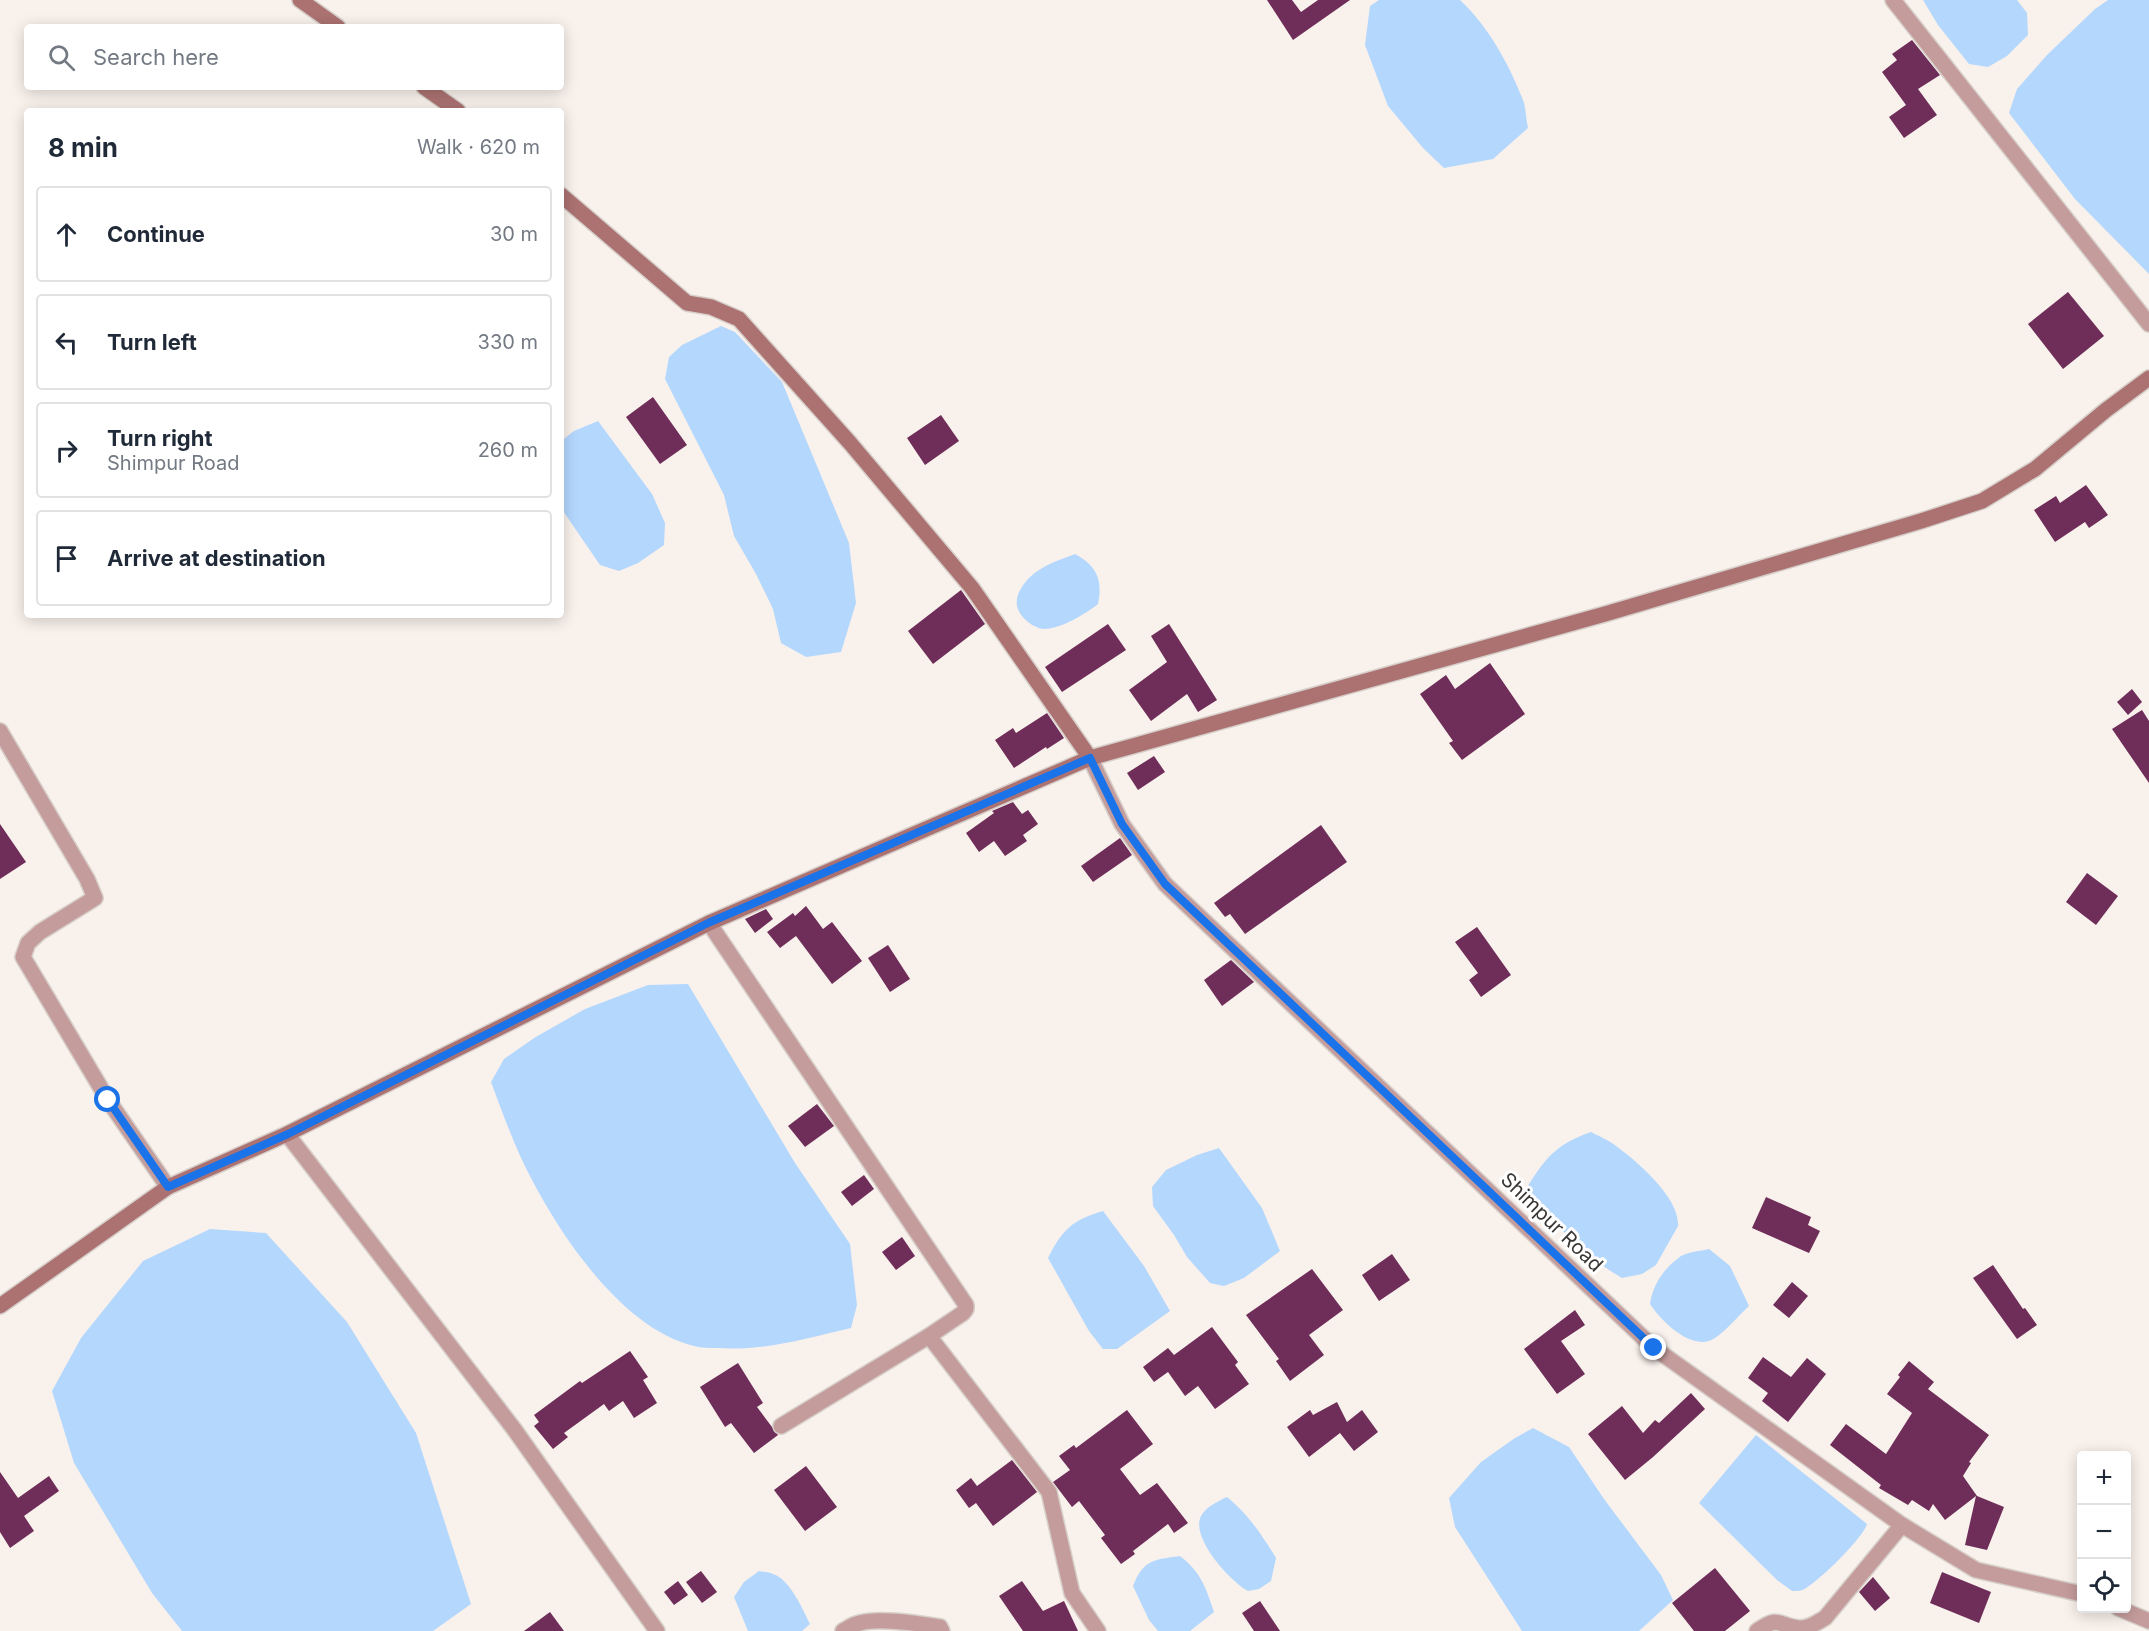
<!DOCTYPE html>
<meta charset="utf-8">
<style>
:root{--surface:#fff;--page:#f6f6f7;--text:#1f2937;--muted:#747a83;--line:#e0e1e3}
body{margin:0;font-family:Inter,sans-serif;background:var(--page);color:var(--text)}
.controls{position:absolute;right:18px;bottom:18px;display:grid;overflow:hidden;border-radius:6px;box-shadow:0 3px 15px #0003}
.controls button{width:54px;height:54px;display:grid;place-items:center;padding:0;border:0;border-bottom:2px solid var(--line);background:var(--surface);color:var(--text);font:30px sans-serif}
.stop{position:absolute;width:18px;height:18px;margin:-14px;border:4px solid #1a73e8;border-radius:50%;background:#fff}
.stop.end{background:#1a73e8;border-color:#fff;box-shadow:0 2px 6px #0008}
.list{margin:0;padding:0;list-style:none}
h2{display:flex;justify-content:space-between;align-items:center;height:78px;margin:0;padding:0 24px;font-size:26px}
h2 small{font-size:20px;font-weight:400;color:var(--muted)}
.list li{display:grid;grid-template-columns:39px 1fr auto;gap:18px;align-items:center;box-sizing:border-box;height:96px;margin:0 12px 12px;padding:0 12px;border:2px solid var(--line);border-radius:6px}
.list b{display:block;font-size:22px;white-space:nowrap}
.list p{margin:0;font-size:20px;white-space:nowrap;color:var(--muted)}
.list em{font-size:20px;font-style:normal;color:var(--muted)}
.icon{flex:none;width:33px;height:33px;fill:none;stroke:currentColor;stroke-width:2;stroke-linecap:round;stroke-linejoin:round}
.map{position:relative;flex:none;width:2149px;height:1631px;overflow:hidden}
.search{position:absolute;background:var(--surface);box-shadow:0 3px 15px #0003;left:24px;top:24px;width:540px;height:66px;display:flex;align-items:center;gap:15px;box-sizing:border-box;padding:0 21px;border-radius:6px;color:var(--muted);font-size:22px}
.panel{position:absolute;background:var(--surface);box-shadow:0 3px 15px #0003;left:24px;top:108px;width:540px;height:510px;border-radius:6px}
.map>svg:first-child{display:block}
</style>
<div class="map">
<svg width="2149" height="1631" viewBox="0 0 2149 1631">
<rect width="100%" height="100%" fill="#f9f1eb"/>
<g fill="#b4d7fe">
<path d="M 1379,0 L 1460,0 C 1488,26 1509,64 1523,100 C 1526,108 1526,119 1528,128 L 1493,159 L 1444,168 L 1423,148 L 1388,106 L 1365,45 L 1370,6 Z"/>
<path d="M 1923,0 L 2017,0 L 2027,13 L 2028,35 L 2007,56 L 1988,67 L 1969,64 L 1938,25 Z"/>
<path d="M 2108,0 L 2149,0 L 2149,274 L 2075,199 L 2009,113 L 2017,89 L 2047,55 L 2095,9 Z"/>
<path d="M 721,326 L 735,332 L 782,382 L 849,543 L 856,603 L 841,652 L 806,657 L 781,643 L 773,609 L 756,574 L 734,536 L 724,495 L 665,379 L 669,357 L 682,345 Z"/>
<path d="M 598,421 L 652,494 L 665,523 L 664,545 L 638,563 L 619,571 L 600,565 L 561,508 L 561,441 L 574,431 Z"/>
<path d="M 1075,554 C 1097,566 1103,580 1098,604 C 1085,614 1061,629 1044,629 C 1033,628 1019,617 1017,606 C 1015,595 1023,584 1030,577 C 1043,565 1059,560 1075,554 Z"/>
<path d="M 688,984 L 795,1163 L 850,1244 L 857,1305 L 851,1328 C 804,1339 765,1351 717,1348 C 710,1348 701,1348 694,1346 C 624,1329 563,1240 531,1178 C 515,1148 503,1114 491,1082 L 504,1059 L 534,1038 L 585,1009 L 648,985 Z"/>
<path d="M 1591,1132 C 1601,1137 1612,1142 1620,1149 C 1640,1164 1680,1199 1678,1226 L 1656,1265 L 1642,1274 L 1622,1278 C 1583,1256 1555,1223 1525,1191 C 1544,1159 1556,1144 1591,1132 Z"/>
<path d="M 1219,1148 L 1262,1208 L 1280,1251 L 1244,1278 L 1224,1286 L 1210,1283 L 1187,1257 L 1174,1235 L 1153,1206 L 1152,1187 L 1166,1170 L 1197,1155 Z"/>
<path d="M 1103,1211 L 1144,1266 L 1170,1311 L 1117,1349 L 1103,1349 L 1089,1331 L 1048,1258 C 1062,1230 1072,1220 1103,1211 Z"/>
<path d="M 210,1229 L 266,1233 L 347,1322 L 416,1433 L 471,1604 L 433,1631 L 182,1631 L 152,1593 L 74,1463 L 52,1391 L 81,1338 L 143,1261 Z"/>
<path d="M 1709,1249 L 1730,1266 L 1749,1306 C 1738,1316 1727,1330 1715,1338 C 1693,1353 1661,1321 1650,1304 C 1653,1284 1664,1268 1681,1256 C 1688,1252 1701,1251 1709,1249 Z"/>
<path d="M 1533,1428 L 1569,1447 L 1604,1499 L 1661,1575 L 1673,1600 L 1639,1631 L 1522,1631 L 1455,1527 L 1449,1498 L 1481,1462 L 1515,1438 Z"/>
<path d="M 1756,1435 L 1867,1524 C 1863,1538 1820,1580 1806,1588 C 1802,1591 1797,1591 1792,1591 L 1777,1580 L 1699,1503 Z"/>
<path d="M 1227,1497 C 1248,1514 1262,1535 1276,1558 L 1271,1581 L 1259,1589 L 1248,1591 C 1231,1582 1190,1538 1201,1516 C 1206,1507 1218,1501 1227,1497 Z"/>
<path d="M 1180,1556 C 1201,1572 1206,1588 1214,1612 L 1190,1631 L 1158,1631 L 1149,1620 L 1133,1586 C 1144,1559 1153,1560 1180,1556 Z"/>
<path d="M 759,1571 C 763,1572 769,1572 773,1574 C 790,1579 803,1610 810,1624 L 802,1631 L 748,1631 L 734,1597 L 744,1582 Z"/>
</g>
<g fill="#6f2d5a">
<path d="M 1267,0 L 1292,0 L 1301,12 L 1318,0 L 1350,0 L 1293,40 Z"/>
<path d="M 1912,40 L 1940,75 L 1918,89 L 1937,115 L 1904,138 L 1889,117 L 1906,105 L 1882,72 L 1897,60 L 1892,54 Z"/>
<path d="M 2068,292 L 2104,336 L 2063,369 L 2028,324 Z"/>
<path d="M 653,397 L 687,445 L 660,464 L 626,417 Z"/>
<path d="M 941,415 L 959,441 L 925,465 L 907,438 Z"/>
<path d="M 2086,485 L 2108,515 L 2089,528 L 2085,522 L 2055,542 L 2034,510 L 2056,496 L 2060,503 Z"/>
<path d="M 961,590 L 985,624 L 933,664 L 908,631 Z"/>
<path d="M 1108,624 L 1126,650 L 1062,692 L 1045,667 Z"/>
<path d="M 1169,624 L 1217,700 L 1198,712 L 1187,694 L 1151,721 L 1129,690 L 1167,662 L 1151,636 Z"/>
<path d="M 1490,663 L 1525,714 L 1462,760 L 1449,743 L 1453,741 L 1420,694 L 1446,675 L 1455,689 Z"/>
<path d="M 2132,689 L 2142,702 L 2128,715 L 2117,702 Z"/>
<path d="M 2142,710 L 2149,721 L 2149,783 L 2112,729 Z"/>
<path d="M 1047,713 L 1064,738 L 1047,749 L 1046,747 L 1014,768 L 995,740 L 1013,728 L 1016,733 Z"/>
<path d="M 1154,756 L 1165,772 L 1138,790 L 1127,773 Z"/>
<path d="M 1013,802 L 1022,814 L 1028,810 L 1038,824 L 1023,835 L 1027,841 L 1005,856 L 994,841 L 979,852 L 966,833 L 994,813 L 992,811 Z"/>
<path d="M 0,824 L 26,862 L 0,879 Z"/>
<path d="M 1321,825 L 1347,862 L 1245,934 L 1230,914 L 1225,917 L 1214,903 Z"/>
<path d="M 1120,838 L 1132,855 L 1093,882 L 1081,866 Z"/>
<path d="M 2087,873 L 2118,896 L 2096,925 L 2066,902 Z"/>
<path d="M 806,906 L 823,929 L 832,922 L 862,961 L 832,984 L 796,936 L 780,948 L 767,932 L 793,913 L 795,916 Z"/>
<path d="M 766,909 L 773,919 L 755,933 L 745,919 Z"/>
<path d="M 1477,927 L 1511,975 L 1481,997 L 1469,980 L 1478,973 L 1455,942 Z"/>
<path d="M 888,945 L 910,979 L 890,992 L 868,958 Z"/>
<path d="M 1231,960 L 1254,982 L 1222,1006 L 1204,980 Z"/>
<path d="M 817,1104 L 834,1126 L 805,1147 L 788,1126 Z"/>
<path d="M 864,1175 L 874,1189 L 852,1206 L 841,1192 Z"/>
<path d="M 1766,1197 L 1811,1217 L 1808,1225 L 1820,1231 L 1809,1253 L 1752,1228 Z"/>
<path d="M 902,1237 L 915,1256 L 896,1270 L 882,1252 Z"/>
<path d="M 1392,1254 L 1410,1280 L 1379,1301 L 1362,1275 Z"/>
<path d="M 1993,1265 L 2023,1309 L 2025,1308 L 2037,1325 L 2017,1339 L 1973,1278 Z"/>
<path d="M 1312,1269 L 1343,1310 L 1309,1335 L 1324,1355 L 1290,1381 L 1276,1361 L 1279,1359 L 1246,1315 Z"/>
<path d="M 1792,1282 L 1808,1296 L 1789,1318 L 1773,1305 Z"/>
<path d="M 1575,1310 L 1585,1325 L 1561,1341 L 1585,1374 L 1557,1394 L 1524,1349 Z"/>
<path d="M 1212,1327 L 1238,1362 L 1235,1365 L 1249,1384 L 1215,1409 L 1198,1386 L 1185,1396 L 1168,1372 L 1154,1382 L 1143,1367 L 1168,1348 L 1174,1355 Z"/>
<path d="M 630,1351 L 648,1377 L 643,1380 L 657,1403 L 634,1418 L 623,1401 L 609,1411 L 604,1404 L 564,1433 L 568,1437 L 553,1449 L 534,1426 L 539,1422 L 534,1415 L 580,1381 L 582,1383 Z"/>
<path d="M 1763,1357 L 1791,1377 L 1807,1358 L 1826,1374 L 1788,1422 L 1762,1401 L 1768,1393 L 1748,1378 Z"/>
<path d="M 1909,1361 L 1934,1382 L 1928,1389 L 1989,1435 L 1969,1462 L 1971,1463 L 1963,1476 L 1977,1496 L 2004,1507 L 1987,1550 L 1965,1545 L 1976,1496 L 1945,1520 L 1933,1504 L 1929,1511 L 1912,1500 L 1908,1505 L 1879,1488 L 1881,1485 L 1830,1445 L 1846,1424 L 1886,1454 L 1912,1413 L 1887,1394 L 1900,1377 L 1898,1375 Z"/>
<path d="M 738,1363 L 763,1403 L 757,1407 L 778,1435 L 754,1453 L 731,1423 L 725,1427 L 700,1387 Z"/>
<path d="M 1691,1393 L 1705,1409 L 1653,1457 L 1625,1480 L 1588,1434 L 1622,1406 L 1643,1433 L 1655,1420 L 1659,1423 Z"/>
<path d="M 1337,1402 L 1347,1422 L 1362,1410 L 1378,1432 L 1354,1451 L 1340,1433 L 1309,1457 L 1287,1427 L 1310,1410 L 1313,1415 Z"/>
<path d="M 1127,1410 L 1153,1444 L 1120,1469 L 1140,1495 L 1157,1483 L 1188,1523 L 1174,1533 L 1168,1524 L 1133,1551 L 1135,1554 L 1121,1564 L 1101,1538 L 1105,1535 L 1079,1501 L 1072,1507 L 1053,1482 L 1070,1470 L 1059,1456 L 1074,1445 L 1076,1448 Z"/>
<path d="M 1012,1460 L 1037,1492 L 993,1526 L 976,1503 L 969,1508 L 956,1490 L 971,1478 L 977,1486 Z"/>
<path d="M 806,1466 L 837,1507 L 805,1531 L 774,1490 Z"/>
<path d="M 0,1472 L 18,1498 L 49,1476 L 59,1491 L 24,1516 L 34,1531 L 10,1548 L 0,1532 Z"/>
<path d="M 1715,1568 L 1750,1611 L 1725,1631 L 1694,1631 L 1672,1603 Z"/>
<path d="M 701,1571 L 717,1592 L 702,1603 L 686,1582 Z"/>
<path d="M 1942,1572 L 1991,1592 L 1979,1623 L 1930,1603 Z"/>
<path d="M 1873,1577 L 1890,1598 L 1875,1611 L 1859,1592 Z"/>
<path d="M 678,1581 L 688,1595 L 674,1605 L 664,1592 Z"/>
<path d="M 1022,1581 L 1043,1611 L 1064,1601 L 1078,1631 L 1023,1631 L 999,1596 Z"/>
<path d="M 1260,1601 L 1280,1631 L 1254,1631 L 1242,1613 Z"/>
<path d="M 550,1612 L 564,1631 L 524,1631 Z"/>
</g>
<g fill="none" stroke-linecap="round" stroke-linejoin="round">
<defs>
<g id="street">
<path d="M 1893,0 L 2149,324"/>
<path d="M 0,731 L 87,879 L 95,898 L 40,932 L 28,943 L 23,957 L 108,1100 L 168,1187"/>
<path d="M 1090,758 L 1122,824 L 1165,884 L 1654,1348 L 1902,1525 L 1976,1570 L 2082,1594"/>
<path d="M 709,923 L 966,1305 L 966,1309 L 963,1313 L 929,1336 L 1049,1492 L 1072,1593 L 1098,1631"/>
<path d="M 287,1134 L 514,1429 L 657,1631"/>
<path d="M 781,1426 L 929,1336"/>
<path d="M 2118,1608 L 2149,1621"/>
<path d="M 843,1631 C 848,1628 854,1624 860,1623 C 879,1617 920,1624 940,1627 L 942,1631"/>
<path d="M 1757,1631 C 1780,1615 1776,1625 1798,1628 C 1808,1629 1816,1623 1825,1618 L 1902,1525"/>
</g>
<g id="secondary">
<path d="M 300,0 L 338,27"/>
<path d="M 424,87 L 458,111"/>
<path d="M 561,195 L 687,303 L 711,307 L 739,319 L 850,443 L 972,588 L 1090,758"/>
<path d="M 0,1306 L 168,1187 L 287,1134 L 709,923 L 1090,758 L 1605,614 L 1921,521 L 1982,501 L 2035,469 L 2106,410 L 2149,378"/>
</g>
</defs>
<use href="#street" stroke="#d6cfca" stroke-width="18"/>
<use href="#secondary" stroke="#d6cfca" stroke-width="18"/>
<use href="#street" stroke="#c59c9c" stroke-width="15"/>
<use href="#secondary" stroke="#ac7272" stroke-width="15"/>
</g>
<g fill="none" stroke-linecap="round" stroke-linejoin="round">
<path stroke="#1a73e8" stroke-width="8" d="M 108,1100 L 168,1187 L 288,1134 L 708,923 L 1090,758 L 1122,824 L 1165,884 L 1654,1348"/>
</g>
<g text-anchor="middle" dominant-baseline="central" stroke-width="6" stroke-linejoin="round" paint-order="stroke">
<g font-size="20" fill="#393633" stroke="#fff">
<text transform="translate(1552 1222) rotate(44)">Shimpur Road</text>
</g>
</g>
</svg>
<div class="controls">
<button>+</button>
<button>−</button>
<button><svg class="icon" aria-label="locate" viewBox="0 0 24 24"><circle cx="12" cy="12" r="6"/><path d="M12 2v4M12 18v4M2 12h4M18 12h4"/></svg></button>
</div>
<div class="stop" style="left:108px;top:1100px"></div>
<div class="stop end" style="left:1654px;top:1348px"></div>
<div class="search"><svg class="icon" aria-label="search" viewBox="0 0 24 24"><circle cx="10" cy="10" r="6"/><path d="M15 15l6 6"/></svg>Search here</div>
<section class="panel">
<h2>8 min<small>Walk · 620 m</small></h2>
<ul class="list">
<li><svg class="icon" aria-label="ahead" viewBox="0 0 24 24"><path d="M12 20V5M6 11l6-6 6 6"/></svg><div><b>Continue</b></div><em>30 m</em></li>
<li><svg class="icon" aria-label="left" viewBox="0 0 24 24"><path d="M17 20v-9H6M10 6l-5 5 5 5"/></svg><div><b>Turn left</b></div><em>330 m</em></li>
<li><svg class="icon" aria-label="right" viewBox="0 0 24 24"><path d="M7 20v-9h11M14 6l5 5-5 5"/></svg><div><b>Turn right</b><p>Shimpur Road</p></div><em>260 m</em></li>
<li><svg class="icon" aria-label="arrive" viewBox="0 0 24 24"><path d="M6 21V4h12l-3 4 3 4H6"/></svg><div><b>Arrive at destination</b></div></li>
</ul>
</section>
</div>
